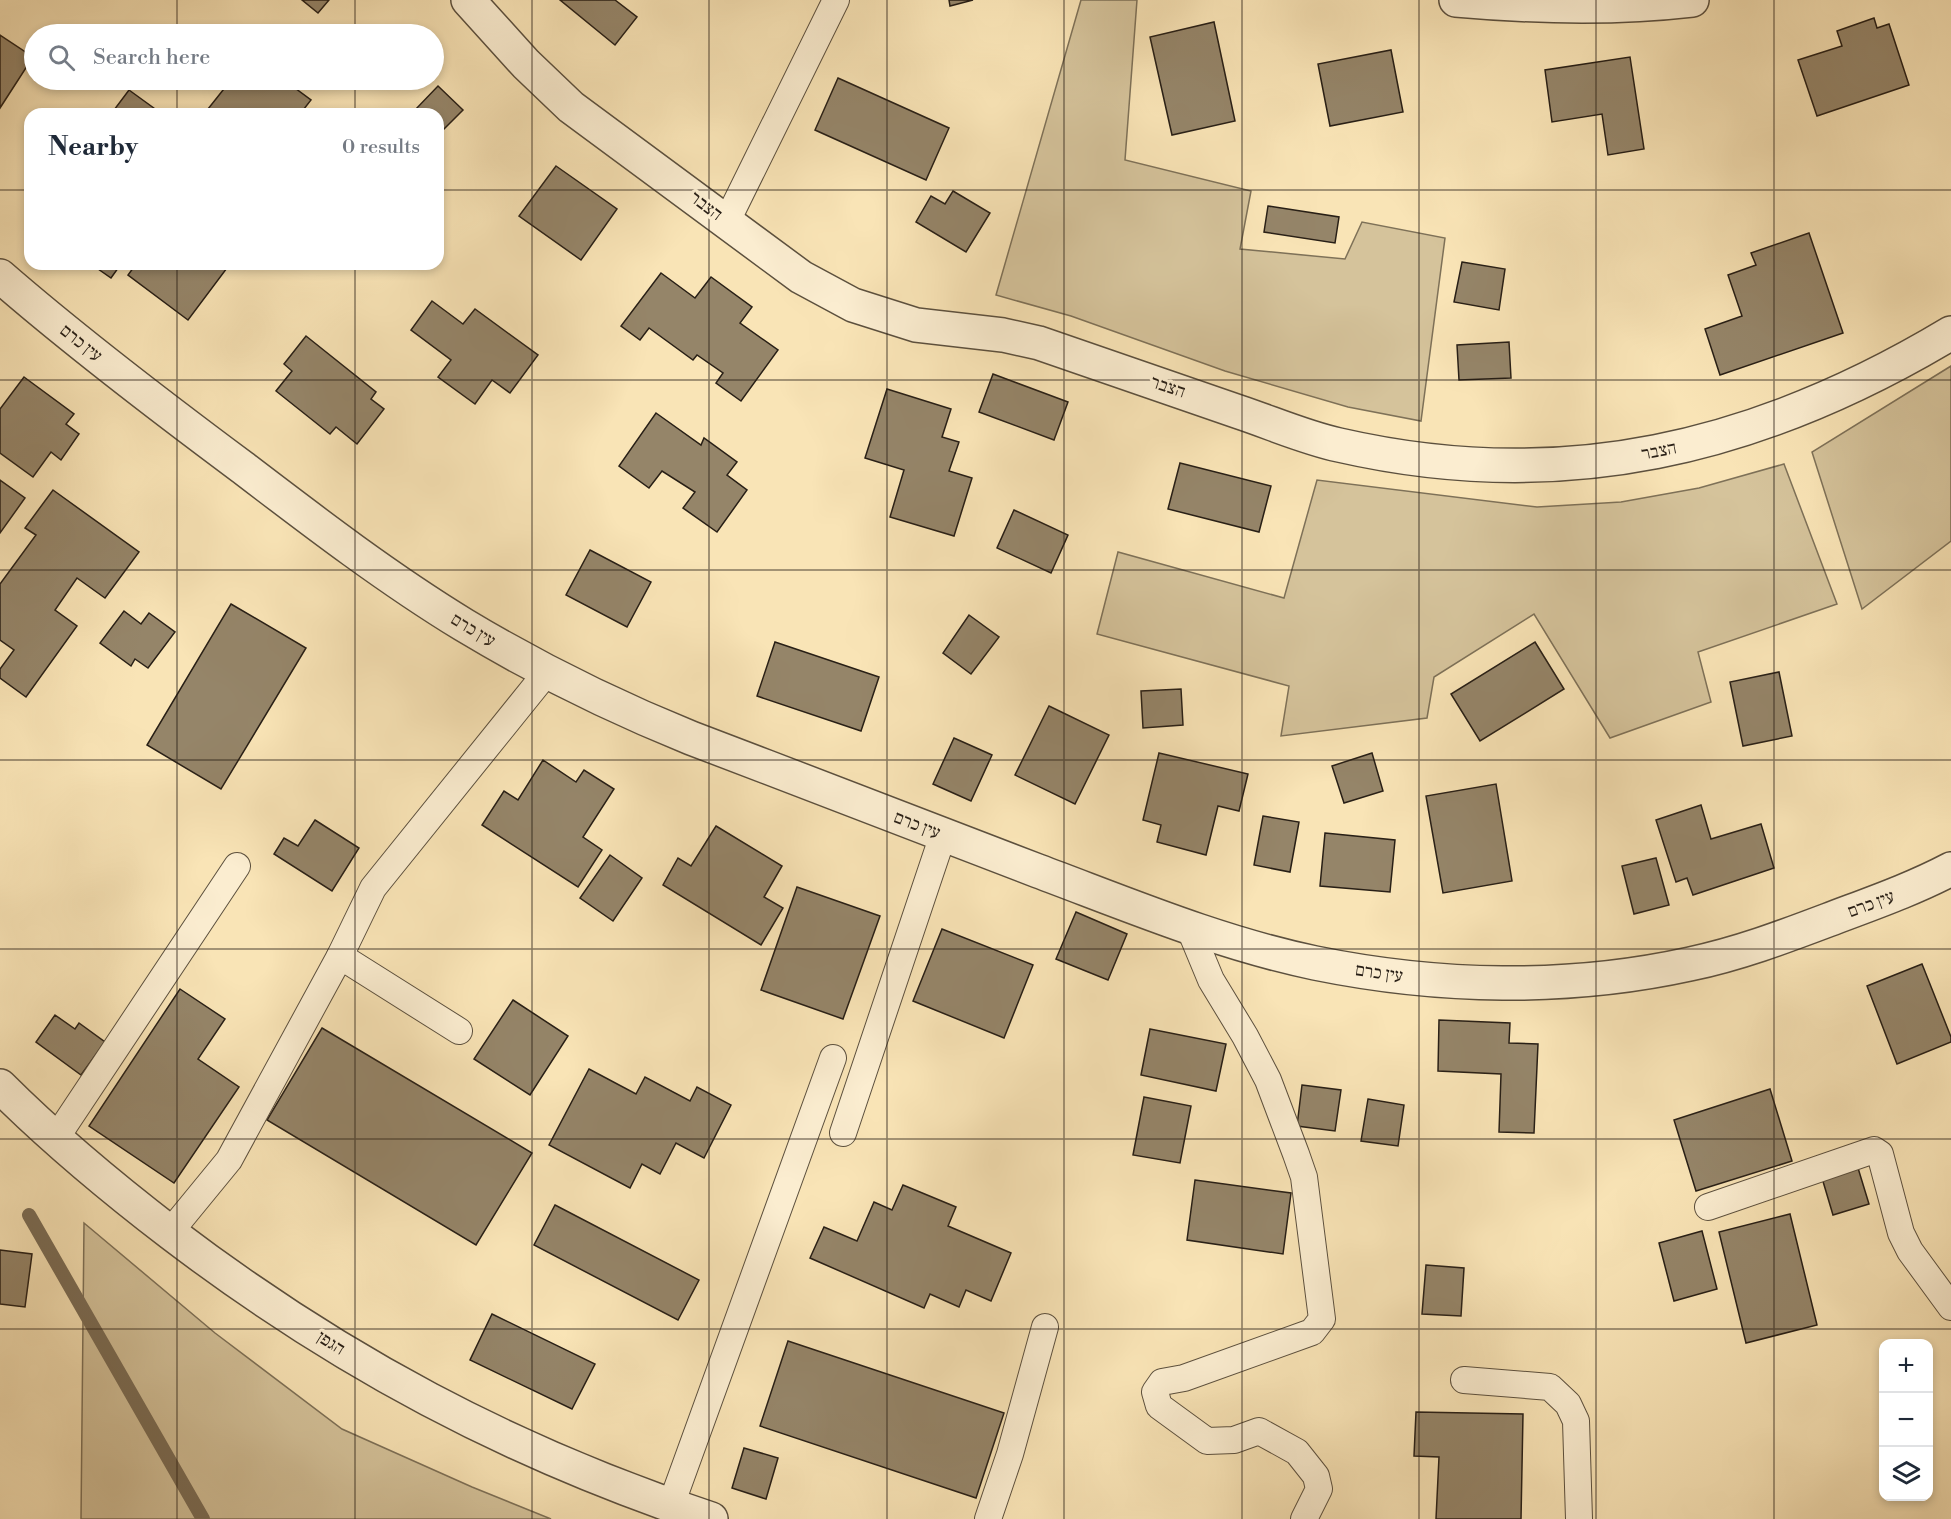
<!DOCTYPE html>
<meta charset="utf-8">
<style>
:root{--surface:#fff;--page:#f6f6f7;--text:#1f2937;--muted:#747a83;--line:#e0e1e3}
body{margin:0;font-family:"Libre Bodoni","Frank Ruhl Libre",serif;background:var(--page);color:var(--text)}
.controls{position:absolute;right:18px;bottom:18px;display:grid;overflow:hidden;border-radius:12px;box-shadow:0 3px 9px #0003}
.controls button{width:54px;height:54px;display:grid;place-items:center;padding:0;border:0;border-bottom:2px solid var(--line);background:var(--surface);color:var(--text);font:30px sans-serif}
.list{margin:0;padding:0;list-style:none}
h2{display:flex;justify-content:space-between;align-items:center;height:78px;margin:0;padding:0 24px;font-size:26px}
h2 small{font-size:20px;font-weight:400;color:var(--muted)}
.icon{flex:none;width:33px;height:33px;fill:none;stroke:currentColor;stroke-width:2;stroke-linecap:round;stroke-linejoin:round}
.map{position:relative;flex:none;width:1951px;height:1519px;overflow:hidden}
.search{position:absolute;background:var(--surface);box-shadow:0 3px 9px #0003;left:24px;top:24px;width:420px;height:66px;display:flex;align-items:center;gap:15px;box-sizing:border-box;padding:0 21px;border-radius:33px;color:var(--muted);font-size:22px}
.panel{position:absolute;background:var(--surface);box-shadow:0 3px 9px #0003;left:24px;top:108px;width:420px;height:162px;border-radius:18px}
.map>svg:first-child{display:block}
</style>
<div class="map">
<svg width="1951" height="1519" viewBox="0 0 1951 1519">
<rect width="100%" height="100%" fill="#f9e4b6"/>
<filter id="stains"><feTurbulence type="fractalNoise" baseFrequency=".00333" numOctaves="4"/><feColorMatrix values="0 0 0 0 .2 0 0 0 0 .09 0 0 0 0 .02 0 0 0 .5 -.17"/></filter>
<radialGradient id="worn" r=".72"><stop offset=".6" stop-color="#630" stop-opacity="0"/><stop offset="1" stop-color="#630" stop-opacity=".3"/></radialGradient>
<g fill="#d5c39b" stroke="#7e7158" stroke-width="1.5">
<path d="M 1081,0 L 1137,0 L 1125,160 L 1251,191 L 1240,249 L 1345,259 L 1362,222 L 1445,238 L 1421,421 L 1348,407 L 1225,371 L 1071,316 L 996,295 Z"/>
<path d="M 1951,366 L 1951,541 L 1862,609 L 1812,452 Z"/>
<path d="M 1784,464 L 1837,604 L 1698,652 L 1711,702 L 1610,738 L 1534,614 L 1434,677 L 1427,718 L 1281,736 L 1289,686 L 1097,634 L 1118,552 L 1284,598 L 1317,480 L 1537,507 L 1621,502 L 1699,488 Z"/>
<path d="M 84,1223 L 215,1333 L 342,1429 L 472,1487 L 551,1519 L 81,1519 Z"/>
</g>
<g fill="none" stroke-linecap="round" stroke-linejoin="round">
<path stroke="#7b6d56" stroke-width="14" d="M 29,1215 L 203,1519"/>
</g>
<g fill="#958569" stroke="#281f16" stroke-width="1.5">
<path d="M 302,0 L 329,0 L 318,13 Z"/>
<path d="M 560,0 L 615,0 L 637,17 L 615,45 Z"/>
<path d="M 949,0 L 973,0 L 950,6 Z"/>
<path d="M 1874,18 L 1877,28 L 1889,24 L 1909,85 L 1817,116 L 1798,60 L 1842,46 L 1837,31 Z"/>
<path d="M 1214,22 L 1235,121 L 1172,135 L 1150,37 Z"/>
<path d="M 0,35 L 33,57 L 0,108 Z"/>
<path d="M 1391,50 L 1403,112 L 1330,126 L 1318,64 Z"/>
<path d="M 1630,57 L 1644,149 L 1608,155 L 1602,114 L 1552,122 L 1545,70 Z"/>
<path d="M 838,78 L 949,128 L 926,180 L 815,130 Z"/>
<path d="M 231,80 L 284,80 L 311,100 L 300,114 L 204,114 Z"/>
<path d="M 438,86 L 463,110 L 438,135 L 438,114 L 416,114 L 413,112 Z"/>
<path d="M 129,90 L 162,114 L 111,114 Z"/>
<path d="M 556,166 L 617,209 L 581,260 L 519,216 Z"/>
<path d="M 953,191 L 990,213 L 966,252 L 916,222 L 931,196 L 945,204 Z"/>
<path d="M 1268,206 L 1339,217 L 1335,243 L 1264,232 Z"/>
<path d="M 1809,233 L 1843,333 L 1720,375 L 1705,329 L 1742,316 L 1728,275 L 1756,265 L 1751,253 Z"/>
<path d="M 1462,262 L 1505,269 L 1499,310 L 1454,302 Z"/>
<path d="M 91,264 L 121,264 L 111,278 Z"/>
<path d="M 136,264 L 221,264 L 227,268 L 188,320 L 128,275 Z"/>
<path d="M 661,273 L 695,298 L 711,277 L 752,307 L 740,323 L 778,350 L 741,401 L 716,383 L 723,373 L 697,355 L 693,360 L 649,328 L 640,340 L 621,326 Z"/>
<path d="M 432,301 L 463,324 L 475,309 L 538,355 L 510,393 L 492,380 L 475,404 L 438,377 L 451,360 L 411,330 Z"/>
<path d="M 306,336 L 376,392 L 371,399 L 384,409 L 357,444 L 336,427 L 330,434 L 276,391 L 292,371 L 284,364 Z"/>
<path d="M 1509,342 L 1511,378 L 1459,380 L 1457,345 Z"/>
<path d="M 993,374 L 1068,402 L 1054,440 L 979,412 Z"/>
<path d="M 24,377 L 74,414 L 66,424 L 79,434 L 61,460 L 51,452 L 33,477 L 0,453 L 0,409 Z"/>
<path d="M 887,389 L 951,409 L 942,437 L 959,442 L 949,471 L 972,478 L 954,536 L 890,517 L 904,470 L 865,458 Z"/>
<path d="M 656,413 L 701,445 L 704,438 L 737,462 L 727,475 L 747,490 L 717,532 L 683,508 L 695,492 L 662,471 L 649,488 L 619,466 Z"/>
<path d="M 1180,463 L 1271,486 L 1259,532 L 1168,509 Z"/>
<path d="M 0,480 L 25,498 L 0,533 Z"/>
<path d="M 53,490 L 139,552 L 105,598 L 77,578 L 55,610 L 77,626 L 26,697 L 0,678 L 0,669 L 14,650 L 0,640 L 0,584 L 36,535 L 25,528 Z"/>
<path d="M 1014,510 L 1068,535 L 1051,573 L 997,548 Z"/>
<path d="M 590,550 L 651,582 L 627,627 L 566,595 Z"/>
<path d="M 231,604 L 306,648 L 221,789 L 147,745 Z"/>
<path d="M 124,611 L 141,624 L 149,613 L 175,632 L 148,668 L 135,659 L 131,666 L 100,643 Z"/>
<path d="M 969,615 L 999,637 L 971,674 L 943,653 Z"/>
<path d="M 775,642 L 879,677 L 861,731 L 757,696 Z"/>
<path d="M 1535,642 L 1564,689 L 1480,741 L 1451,694 Z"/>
<path d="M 1779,672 L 1792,736 L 1743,746 L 1730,682 Z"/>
<path d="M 1181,689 L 1183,725 L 1143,728 L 1141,691 Z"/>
<path d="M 1049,706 L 1109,735 L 1075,804 L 1015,775 Z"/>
<path d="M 954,738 L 992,755 L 971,801 L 933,784 Z"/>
<path d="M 1159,753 L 1248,774 L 1239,811 L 1218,806 L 1206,855 L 1157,842 L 1161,825 L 1143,820 Z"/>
<path d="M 1372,753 L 1383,791 L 1344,803 L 1332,766 Z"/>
<path d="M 543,760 L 576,782 L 584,770 L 614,789 L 583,837 L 602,850 L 578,887 L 482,825 L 504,791 L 518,800 Z"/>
<path d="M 1496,784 L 1512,881 L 1443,893 L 1426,796 Z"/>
<path d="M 1701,805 L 1711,839 L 1761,824 L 1774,868 L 1693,895 L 1687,878 L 1676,882 L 1656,820 Z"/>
<path d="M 1263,816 L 1299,822 L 1290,872 L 1254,865 Z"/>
<path d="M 315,820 L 359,848 L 332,891 L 274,854 L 284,838 L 298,846 Z"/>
<path d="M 716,826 L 782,866 L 764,897 L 783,908 L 761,945 L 663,885 L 678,858 L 691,866 Z"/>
<path d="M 1325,833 L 1395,840 L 1390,892 L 1320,886 Z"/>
<path d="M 610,855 L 642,878 L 613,921 L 580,898 Z"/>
<path d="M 1656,858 L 1669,905 L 1634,914 L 1622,866 Z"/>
<path d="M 797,887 L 880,916 L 843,1019 L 761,990 Z"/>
<path d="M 1076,912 L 1127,934 L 1108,980 L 1056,959 Z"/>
<path d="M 942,929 L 1033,965 L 1004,1038 L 913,1001 Z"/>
<path d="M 1922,964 L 1951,1037 L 1951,1042 L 1897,1064 L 1867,986 Z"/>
<path d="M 180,989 L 225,1019 L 198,1059 L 239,1087 L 174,1183 L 89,1126 Z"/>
<path d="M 513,1000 L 568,1036 L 530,1095 L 474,1059 Z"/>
<path d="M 55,1015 L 75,1029 L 79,1023 L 105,1042 L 81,1075 L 36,1042 Z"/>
<path d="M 1439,1020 L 1510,1023 L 1509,1043 L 1538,1044 L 1534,1133 L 1499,1132 L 1501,1074 L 1438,1071 Z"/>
<path d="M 322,1028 L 532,1153 L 476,1245 L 267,1120 Z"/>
<path d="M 1150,1029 L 1226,1044 L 1216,1091 L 1141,1075 Z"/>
<path d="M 589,1069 L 636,1094 L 645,1077 L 690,1101 L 697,1087 L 731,1105 L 704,1158 L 676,1143 L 660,1174 L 642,1164 L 630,1188 L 549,1145 Z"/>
<path d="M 1302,1085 L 1341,1090 L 1335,1131 L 1297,1126 Z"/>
<path d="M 1770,1089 L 1792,1161 L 1696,1191 L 1674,1120 Z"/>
<path d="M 1144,1097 L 1191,1106 L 1180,1163 L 1133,1155 Z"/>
<path d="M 1368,1099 L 1404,1105 L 1398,1146 L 1361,1141 Z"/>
<path d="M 1858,1168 L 1869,1204 L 1833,1215 L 1822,1178 Z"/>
<path d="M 1195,1180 L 1291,1193 L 1283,1254 L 1187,1240 Z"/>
<path d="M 903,1185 L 956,1207 L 948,1226 L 1011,1253 L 991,1301 L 966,1290 L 959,1307 L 930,1294 L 924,1308 L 810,1258 L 824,1227 L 857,1241 L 874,1202 L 892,1210 Z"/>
<path d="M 555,1205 L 699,1280 L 678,1320 L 534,1245 Z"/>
<path d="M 1790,1214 L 1817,1325 L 1746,1343 L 1719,1232 Z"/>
<path d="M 1702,1231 L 1717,1289 L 1674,1301 L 1659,1243 Z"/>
<path d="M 0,1250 L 32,1254 L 25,1307 L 0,1304 Z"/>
<path d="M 1426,1265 L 1464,1268 L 1461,1316 L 1422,1314 Z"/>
<path d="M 492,1314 L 595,1364 L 572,1409 L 470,1360 Z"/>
<path d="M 788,1341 L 1004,1413 L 976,1498 L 760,1426 Z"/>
<path d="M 1416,1412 L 1523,1414 L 1521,1519 L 1436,1519 L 1439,1457 L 1414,1456 Z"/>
<path d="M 744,1448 L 778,1458 L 766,1499 L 732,1488 Z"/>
</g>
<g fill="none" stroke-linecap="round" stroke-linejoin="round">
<defs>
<g id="lane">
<path d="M 727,221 L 836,0"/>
<path d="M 1189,927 L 1211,980 L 1245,1036 L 1268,1080 L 1296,1154 L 1304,1177 L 1322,1319 L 1312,1332 L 1184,1378 L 1162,1382 L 1155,1392 L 1159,1406 L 1207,1441 L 1234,1440 L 1259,1431 L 1297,1452 L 1316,1476 L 1319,1489 L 1304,1519"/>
<path d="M 340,956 L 459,1031"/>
<path d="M 843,1133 L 943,835"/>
<path d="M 56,1138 L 237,866"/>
<path d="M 1708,1207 L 1874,1150 L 1880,1154 L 1901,1233 L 1910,1251 L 1951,1307"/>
<path d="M 170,1232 L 229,1160 L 340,956 L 373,888 L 547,672"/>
<path d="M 1464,1380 L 1550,1387 L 1568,1404 L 1576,1421 L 1579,1519"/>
<path d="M 671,1505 L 833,1058"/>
<path d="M 988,1519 L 1010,1454 L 1045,1327"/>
</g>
<g id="street">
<path d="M 468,0 L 526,64 L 571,107 L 801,277 L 853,305 L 916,325 L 1003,335 L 1039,343 C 1106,366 1173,389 1239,412 C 1272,423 1306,438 1339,445 C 1562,496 1758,449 1951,333"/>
<path d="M 1456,0 C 1535,7 1614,9 1692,0"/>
<path d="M 0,276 C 77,343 160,406 242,467 C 314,522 387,578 464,625 C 537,669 612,706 691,738 C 807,782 923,827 1038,871 C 1129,905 1219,943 1315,963 C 1438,988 1567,991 1690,964 C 1738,954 1783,937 1828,920 C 1870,904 1911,890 1951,869"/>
<path d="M 0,1086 C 53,1139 112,1188 172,1234 C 339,1361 511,1453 711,1519"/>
</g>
</defs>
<use href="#lane" stroke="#5c503e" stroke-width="28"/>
<use href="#street" stroke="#5c503e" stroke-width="36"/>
<use href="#lane" stroke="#fbedd0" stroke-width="26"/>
<use href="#street" stroke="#fbedd0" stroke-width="33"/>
</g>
<path fill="none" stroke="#281f16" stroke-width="1.5" stroke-opacity="0.55" d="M 177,0 L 177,34M 355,0 L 355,34M 532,0 L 532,1519M 709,0 L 709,1519M 887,0 L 887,1519M 1064,0 L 1064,1519M 1242,0 L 1242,1519M 1419,0 L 1419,1519M 1596,0 L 1596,1519M 1774,0 L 1774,1519M 177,80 L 177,114M 355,80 L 355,114M 0,190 L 30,190M 438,190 L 1951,190M 177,264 L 177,1519M 355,264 L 355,1519M 0,380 L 1951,380M 0,570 L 1951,570M 0,760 L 1951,760M 0,949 L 1951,949M 0,1139 L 1951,1139M 0,1329 L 1951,1329"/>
<g text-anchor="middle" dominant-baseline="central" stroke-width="6" stroke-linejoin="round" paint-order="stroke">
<g font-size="18" fill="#281f16" stroke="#fbedd0">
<text transform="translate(706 206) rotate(37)">הצבר</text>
<text transform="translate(81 343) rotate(39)">עין כרם</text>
<text transform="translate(1168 387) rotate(19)">הצבר</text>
<text transform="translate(1659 451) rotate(-11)">הצבר</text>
<text transform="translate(473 630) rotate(31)">עין כרם</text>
<text transform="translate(917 825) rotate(21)">עין כרם</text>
<text transform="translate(1871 904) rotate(-20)">עין כרם</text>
<text transform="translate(1379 973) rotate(8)">עין כרם</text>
<text transform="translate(331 1343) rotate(32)">הגפן</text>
</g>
</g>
<rect width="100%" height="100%" filter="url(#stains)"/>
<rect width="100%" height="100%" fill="url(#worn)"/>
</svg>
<div class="controls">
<button>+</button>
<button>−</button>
<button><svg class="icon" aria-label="layers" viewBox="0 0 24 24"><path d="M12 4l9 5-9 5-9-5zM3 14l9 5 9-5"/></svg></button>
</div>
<div class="search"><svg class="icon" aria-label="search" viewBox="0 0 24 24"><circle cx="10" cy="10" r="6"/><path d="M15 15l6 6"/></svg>Search here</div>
<section class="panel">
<h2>Nearby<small>0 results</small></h2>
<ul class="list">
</ul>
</section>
</div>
